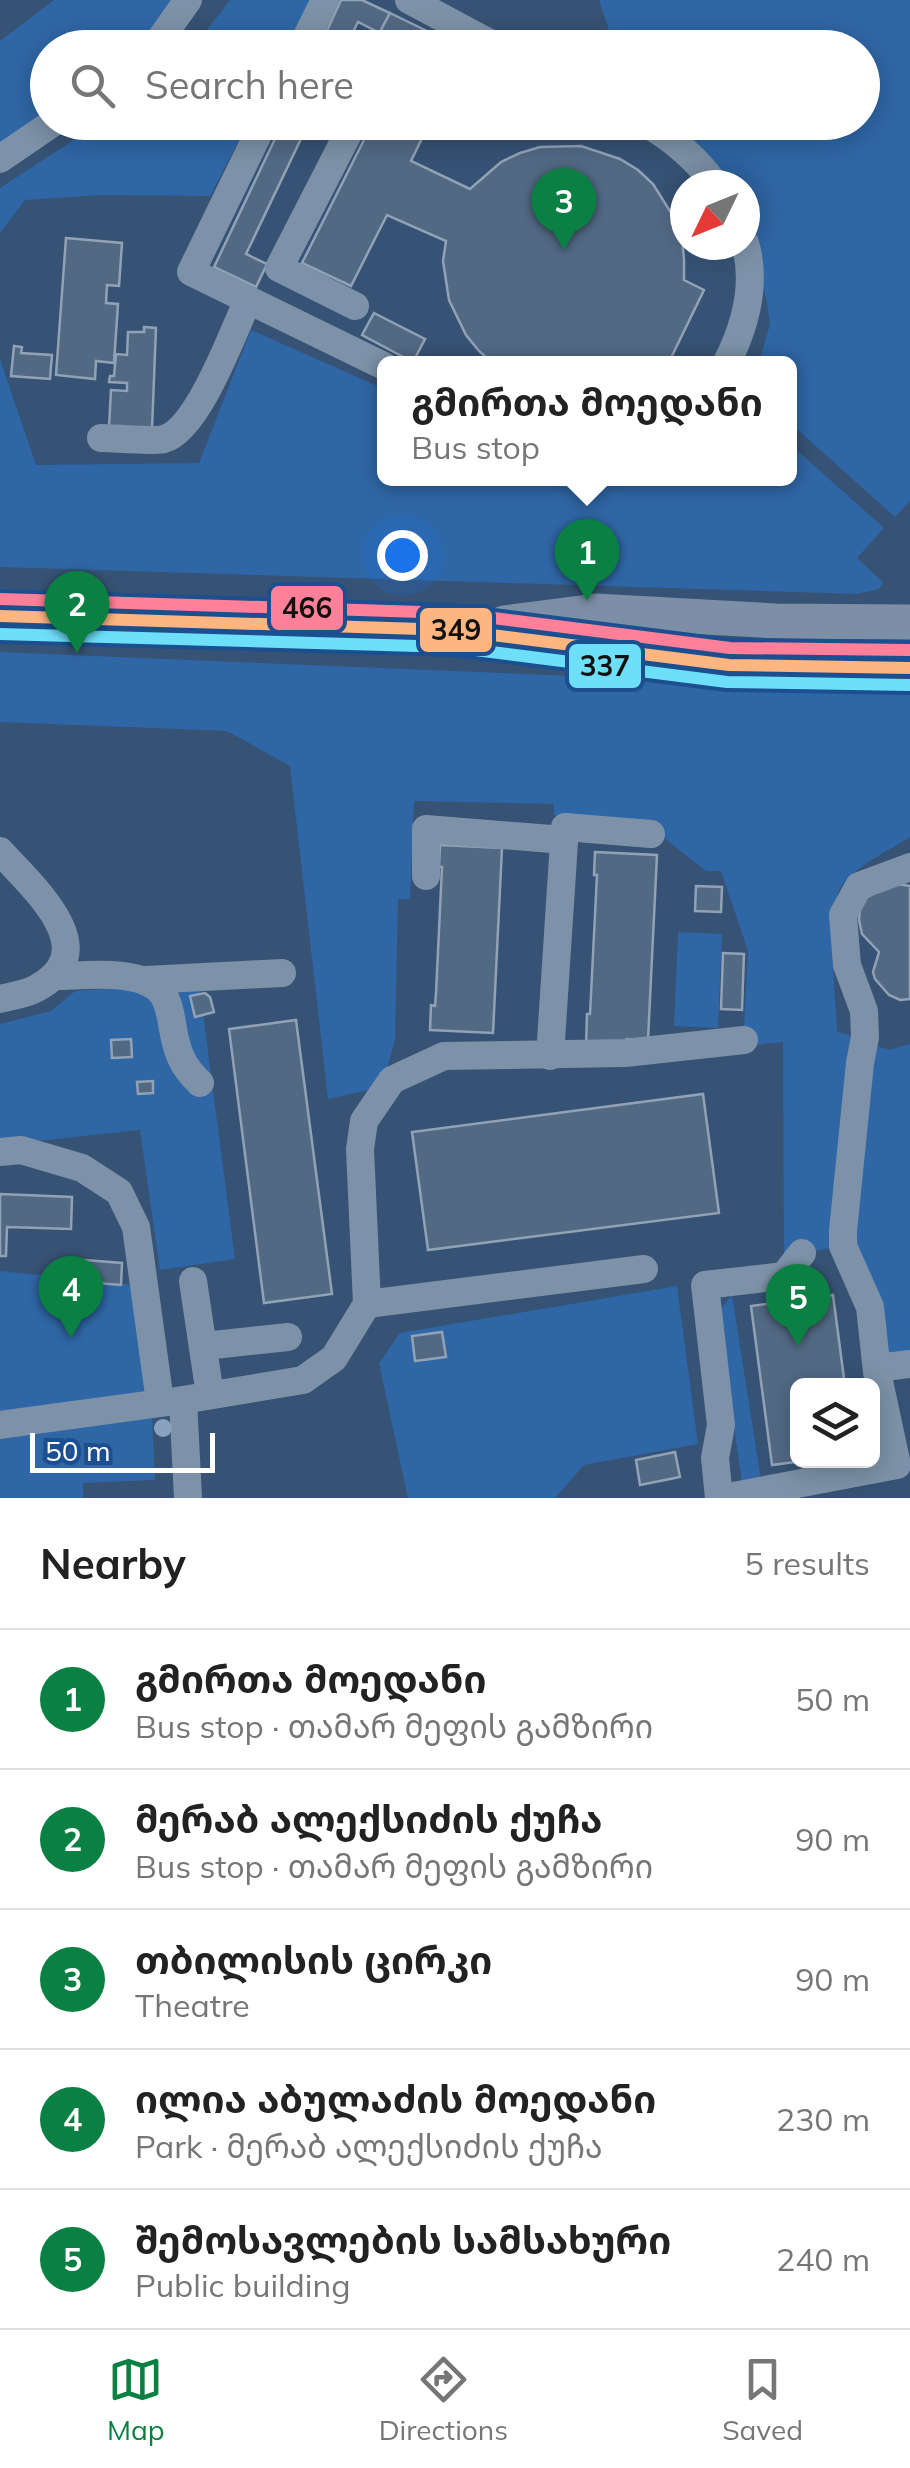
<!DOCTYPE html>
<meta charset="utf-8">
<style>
:root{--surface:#fff;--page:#f2f2f2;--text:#222;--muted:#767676;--line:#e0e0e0;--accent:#0b8043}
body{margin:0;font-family:Mulish,"Noto Sans Georgian",sans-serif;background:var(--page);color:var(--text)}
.controls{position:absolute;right:30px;bottom:30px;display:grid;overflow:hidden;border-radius:15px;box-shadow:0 5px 25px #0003}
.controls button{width:90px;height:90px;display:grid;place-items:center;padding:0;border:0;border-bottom:2px solid var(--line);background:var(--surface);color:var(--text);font:50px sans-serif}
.compass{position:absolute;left:670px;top:170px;width:90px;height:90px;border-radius:50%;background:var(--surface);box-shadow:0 5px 25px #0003;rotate:227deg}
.scale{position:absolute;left:30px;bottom:25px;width:185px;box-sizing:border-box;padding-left:10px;border:5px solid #fff;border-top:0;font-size:28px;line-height:35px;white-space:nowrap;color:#fff;-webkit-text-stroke:8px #1b4f8f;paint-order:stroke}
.you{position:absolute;left:402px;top:555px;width:35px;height:35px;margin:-25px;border:8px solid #fff;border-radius:50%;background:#1a73e8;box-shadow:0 0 0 15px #1a73e833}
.badge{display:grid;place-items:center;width:65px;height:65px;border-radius:50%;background:var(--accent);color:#fff;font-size:32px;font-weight:700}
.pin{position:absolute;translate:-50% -82px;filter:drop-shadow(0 2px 5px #0008)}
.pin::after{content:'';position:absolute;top:52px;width:35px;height:30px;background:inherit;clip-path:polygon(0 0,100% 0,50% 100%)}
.popup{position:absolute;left:377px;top:356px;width:420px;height:130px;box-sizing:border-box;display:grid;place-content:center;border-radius:15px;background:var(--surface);filter:drop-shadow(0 2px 8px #0005);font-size:32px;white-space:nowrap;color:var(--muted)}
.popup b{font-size:38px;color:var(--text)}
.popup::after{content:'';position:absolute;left:50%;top:100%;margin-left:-20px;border:20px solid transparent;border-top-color:var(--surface)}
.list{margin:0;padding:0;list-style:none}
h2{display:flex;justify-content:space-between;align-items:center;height:130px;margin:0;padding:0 40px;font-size:42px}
h2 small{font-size:32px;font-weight:400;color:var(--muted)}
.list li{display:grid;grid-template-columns:65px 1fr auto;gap:30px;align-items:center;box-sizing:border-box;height:140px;padding:0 40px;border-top:2px solid var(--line)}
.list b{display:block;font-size:38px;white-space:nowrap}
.list p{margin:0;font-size:32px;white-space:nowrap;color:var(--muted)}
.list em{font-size:32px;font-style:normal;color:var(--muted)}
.icon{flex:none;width:55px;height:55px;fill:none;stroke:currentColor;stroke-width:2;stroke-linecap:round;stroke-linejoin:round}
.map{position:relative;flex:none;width:910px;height:1498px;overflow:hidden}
.search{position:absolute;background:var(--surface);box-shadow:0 5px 25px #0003;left:30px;right:30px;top:30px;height:110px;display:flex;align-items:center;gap:25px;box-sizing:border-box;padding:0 35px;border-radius:55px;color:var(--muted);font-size:38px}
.sheet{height:830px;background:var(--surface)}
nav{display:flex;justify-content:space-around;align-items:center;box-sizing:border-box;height:140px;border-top:2px solid var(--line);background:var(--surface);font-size:28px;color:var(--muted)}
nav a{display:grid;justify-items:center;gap:5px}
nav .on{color:var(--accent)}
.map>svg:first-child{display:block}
</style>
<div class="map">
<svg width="910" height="1498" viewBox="0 0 910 1498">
<rect width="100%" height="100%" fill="#365274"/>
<g fill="#2f66a5">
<path d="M 54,0 L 180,0 L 144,47 L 48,48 L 47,118 L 0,150 L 0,41 Z"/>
<path d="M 230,0 L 310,0 L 286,47 L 193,48 Z"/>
<path d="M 599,0 L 910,0 L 910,501 L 895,517 L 790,423 L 790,364 L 759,363 L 770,324 L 766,298 L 745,223 L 745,185 L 726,185 L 688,144 L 699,123 L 862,122 L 862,48 L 623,47 L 611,36 Z"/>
<path d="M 101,122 L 248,123 L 210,196 L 103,195 L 25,200 L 0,233 L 0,188 Z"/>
<path d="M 251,330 L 384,389 L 384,478 L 790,478 L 790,444 L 884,528 L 857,558 L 883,582 L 879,589 L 857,594 L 0,567 L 0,359 L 36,465 L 199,463 Z"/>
<path d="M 0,652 L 597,677 L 910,683 L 910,837 C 890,850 851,868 840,889 C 826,914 836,999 837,1031 L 888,1050 L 910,1044 L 910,1368 L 877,1372 L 843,1246 L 802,1253 L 784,1276 L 783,1042 L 743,1046 L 748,951 L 721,871 L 706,871 L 649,826 L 569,822 L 554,815 L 554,804 L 414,801 L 410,899 L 398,899 L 395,1040 L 382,1087 L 328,1099 L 290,766 L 227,731 L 0,722 Z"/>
<path d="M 678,932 L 722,934 L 718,1028 L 674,1026 Z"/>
<path d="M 199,982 L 235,1259 L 160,1270 L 140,1130 L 0,1145 L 0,1024 L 51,1011 L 75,991 Z"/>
<path d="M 0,1271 L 134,1285 L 150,1391 L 0,1414 Z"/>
<path d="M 677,1286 L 698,1444 L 584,1465 L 555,1498 L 408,1498 L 379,1363 L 400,1333 Z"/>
<path d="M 732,1295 L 761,1480 L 742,1483 L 718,1313 Z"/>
<path d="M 152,1415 L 155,1480 L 83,1483 L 83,1498 L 0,1498 L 0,1436 Z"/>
</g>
<g fill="#526984" stroke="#92a2b6" stroke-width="2.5">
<path d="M 341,0 L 362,0 L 390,13 L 380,33 L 358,22 L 345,48 L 319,48 Z"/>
<path d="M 390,13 L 431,33 L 424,48 L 417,48 L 381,30 Z"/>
<path d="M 283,122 L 309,122 L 246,254 L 267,264 L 256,287 L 214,267 Z"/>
<path d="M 373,122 L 430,122 L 411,161 L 470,189 L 501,162 L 520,153 L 540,147 L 581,146 L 620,159 L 638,170 L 653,184 L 675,219 L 682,238 L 684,259 L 684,280 L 704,290 L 668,364 L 648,364 L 641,359 L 634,364 L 494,364 L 479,351 L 466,335 L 449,300 L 443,261 L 446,241 L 387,215 L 351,286 L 302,263 Z"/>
<path d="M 66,238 L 122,243 L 119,286 L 107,285 L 106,303 L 118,304 L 114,363 L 96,361 L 95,379 L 56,375 Z"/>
<path d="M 374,313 L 425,339 L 413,362 L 362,335 Z"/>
<path d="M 144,327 L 156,328 L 152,429 L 109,427 L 111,390 L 127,391 L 127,383 L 109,382 L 110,376 L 114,376 L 116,354 L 127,355 L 128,332 L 144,332 Z"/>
<path d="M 14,346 L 22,347 L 21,353 L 52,355 L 50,379 L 11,376 Z"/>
<path d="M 440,845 L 502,848 L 493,1033 L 430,1030 L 431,1005 L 435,1006 L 436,993 L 442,867 L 439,867 Z"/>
<path d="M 595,852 L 657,855 L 648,1040 L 627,1039 L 627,1049 L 586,1047 L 587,1014 L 590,1014 L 597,875 L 594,875 Z"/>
<path d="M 891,883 L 910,886 L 910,999 L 900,1000 L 889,995 L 875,979 L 873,972 L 879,952 L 862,934 L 859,920 L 860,910 L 866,898 Z"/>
<path d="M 696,886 L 722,887 L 721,912 L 695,911 Z"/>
<path d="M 723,953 L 744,954 L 742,1010 L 721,1009 Z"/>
<path d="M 205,993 L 210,997 L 214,1012 L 195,1017 L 190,996 Z"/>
<path d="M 296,1020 L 332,1294 L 264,1303 L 229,1029 Z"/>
<path d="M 131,1039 L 132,1057 L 112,1058 L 111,1040 Z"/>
<path d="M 153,1081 L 153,1093 L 138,1094 L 137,1082 Z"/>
<path d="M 703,1094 L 719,1213 L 428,1250 L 412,1132 Z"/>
<path d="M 0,1194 L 72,1197 L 71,1229 L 7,1227 L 6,1256 L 0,1256 Z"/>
<path d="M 85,1260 L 122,1263 L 121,1285 L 84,1282 Z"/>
<path d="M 833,1295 L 845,1386 L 798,1386 L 798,1460 L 810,1460 L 772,1465 L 751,1306 Z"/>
<path d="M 442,1332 L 446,1357 L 415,1361 L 412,1336 Z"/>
<path d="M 675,1452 L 680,1477 L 640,1485 L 636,1460 Z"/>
</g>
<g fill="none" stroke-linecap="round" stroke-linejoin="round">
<g stroke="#7d92a8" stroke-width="28">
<path d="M 409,0 L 499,48"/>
<path d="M 154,48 L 188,0"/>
<path d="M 301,48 L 325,0"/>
<path d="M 264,122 L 191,272 L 384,366"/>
<path d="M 354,122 L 279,268 L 355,306"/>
<path d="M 644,122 C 672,138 697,159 715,185"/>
<path d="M 0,159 L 54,122"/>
<path d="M 726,364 C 745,327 757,284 745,243"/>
<path d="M 101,438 C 114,438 154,442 164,439 C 198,430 233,332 248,300"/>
<path d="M 0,851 C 31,886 107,950 37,988 C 27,994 12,996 0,999"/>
<path d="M 426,876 L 426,829 L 564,840"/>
<path d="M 55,976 C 85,976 140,968 161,992 C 169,1001 171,1017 173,1029 C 177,1052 182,1066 200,1083"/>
<path d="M 146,980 L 282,973"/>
<path d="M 550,1056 L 565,827 L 651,834"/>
<path d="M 0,1152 L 21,1150 L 82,1168 L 119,1192 L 136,1227 L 160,1402"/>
<path d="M 193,1281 L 210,1395"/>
<path d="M 367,1304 L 644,1269"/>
<path d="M 204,1346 L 288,1337"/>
<path d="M 877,1368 L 910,1364"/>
<path d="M 183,1400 L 303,1380 L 334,1358 L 367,1304 L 360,1149 L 364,1121 L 392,1080 L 444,1056 L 625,1053 L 744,1040"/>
<path d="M 0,1425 L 183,1400 L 188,1498"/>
<path d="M 719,1498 L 715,1458 L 721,1425 L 705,1285 L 784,1276 L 802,1253"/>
<path d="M 723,1498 L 897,1465 L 877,1372 L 870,1307 L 843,1246 L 843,1231 L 860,1063 L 865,1037 L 864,1011 L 847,965 L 843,915 L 859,886 L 910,867"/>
</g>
<g stroke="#7d8ea7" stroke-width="35">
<path d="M 0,616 L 453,630 L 729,665 L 910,668"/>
<path d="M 504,623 L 596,611 L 776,621 L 910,622"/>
</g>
<defs>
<path id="bus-1" d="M 0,616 L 453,630 L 729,665 L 910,668"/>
<path id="bus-2" d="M 0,634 L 452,647 L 727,682 L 910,685"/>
<path id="bus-3" d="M 1,599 L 454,613 L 730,648 L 910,650"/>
</defs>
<use href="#bus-1" stroke="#1b4f8f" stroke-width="20"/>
<use href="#bus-2" stroke="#1b4f8f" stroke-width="20"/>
<use href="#bus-3" stroke="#1b4f8f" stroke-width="20"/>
<use href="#bus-1" stroke="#ffb580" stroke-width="12"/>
<use href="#bus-2" stroke="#6ddff8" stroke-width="12"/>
<use href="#bus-3" stroke="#ff8098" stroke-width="12"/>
</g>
<circle fill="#8aa2be" cx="163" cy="1428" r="9"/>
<g stroke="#1b4f8f" stroke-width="4">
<rect x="269" y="584" width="76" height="48" rx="10" fill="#ff8098"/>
<rect x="418" y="606" width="76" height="48" rx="10" fill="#ffb580"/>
<rect x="567" y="642" width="76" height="48" rx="10" fill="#6ddff8"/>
</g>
<g font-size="28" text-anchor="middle" font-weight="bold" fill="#111">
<text x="307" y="618">466</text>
<text x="456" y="640">349</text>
<text x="605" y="676">337</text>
</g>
</svg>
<div class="controls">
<button><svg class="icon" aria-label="layers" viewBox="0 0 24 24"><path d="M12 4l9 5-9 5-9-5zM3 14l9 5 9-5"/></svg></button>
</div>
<svg class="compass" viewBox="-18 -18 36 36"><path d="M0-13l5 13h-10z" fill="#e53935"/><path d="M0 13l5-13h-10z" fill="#767676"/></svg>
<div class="scale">50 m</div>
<div class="you"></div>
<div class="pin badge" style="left:587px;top:601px">1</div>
<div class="popup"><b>გმირთა მოედანი</b>Bus stop</div>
<div class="pin badge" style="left:77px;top:653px">2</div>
<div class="pin badge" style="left:564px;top:250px">3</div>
<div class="pin badge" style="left:71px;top:1338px">4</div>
<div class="pin badge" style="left:798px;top:1346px">5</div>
<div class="search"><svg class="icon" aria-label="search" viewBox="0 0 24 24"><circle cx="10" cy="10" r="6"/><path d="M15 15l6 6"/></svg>Search here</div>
</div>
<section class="sheet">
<h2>Nearby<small>5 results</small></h2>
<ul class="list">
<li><span class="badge">1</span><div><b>გმირთა მოედანი</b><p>Bus stop · თამარ მეფის გამზირი</p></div><em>50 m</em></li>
<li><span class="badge">2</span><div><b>მერაბ ალექსიძის ქუჩა</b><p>Bus stop · თამარ მეფის გამზირი</p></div><em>90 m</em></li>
<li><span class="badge">3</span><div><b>თბილისის ცირკი</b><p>Theatre</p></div><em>90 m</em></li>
<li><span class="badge">4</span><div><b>ილია აბულაძის მოედანი</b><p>Park · მერაბ ალექსიძის ქუჩა</p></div><em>230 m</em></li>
<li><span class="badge">5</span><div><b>შემოსავლების სამსახური</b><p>Public building</p></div><em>240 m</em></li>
</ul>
</section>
<nav>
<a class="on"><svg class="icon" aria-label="map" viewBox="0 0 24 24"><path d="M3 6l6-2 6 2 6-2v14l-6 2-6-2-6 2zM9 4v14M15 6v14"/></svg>Map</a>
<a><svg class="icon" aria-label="directions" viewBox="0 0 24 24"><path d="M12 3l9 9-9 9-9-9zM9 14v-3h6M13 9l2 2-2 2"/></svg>Directions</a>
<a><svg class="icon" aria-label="saved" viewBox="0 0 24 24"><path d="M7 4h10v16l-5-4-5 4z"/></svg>Saved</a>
</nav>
